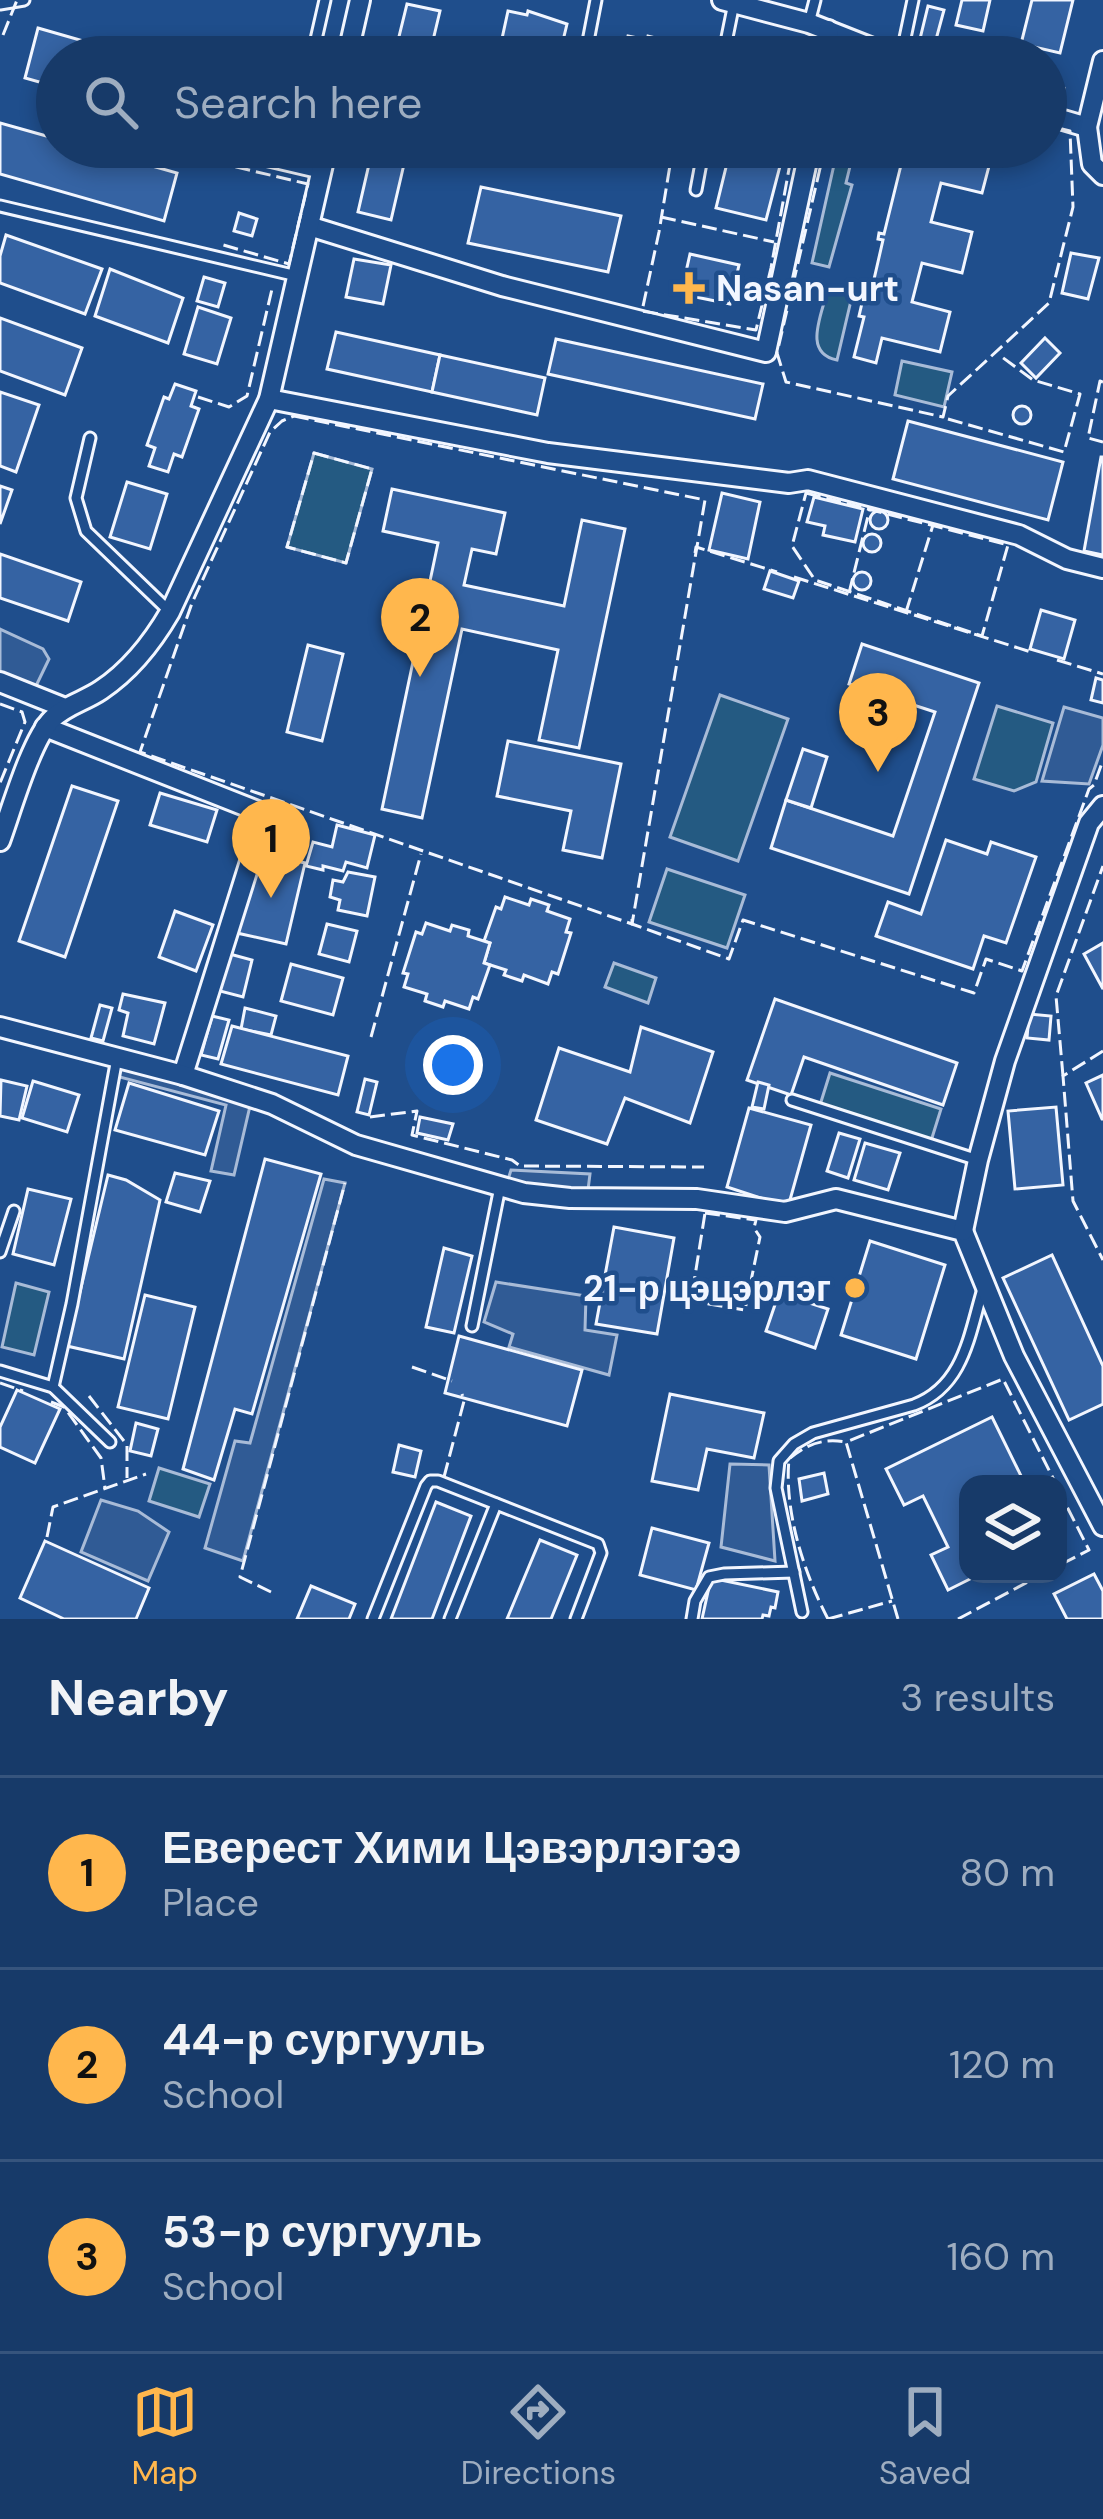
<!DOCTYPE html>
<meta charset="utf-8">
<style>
:root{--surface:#173a69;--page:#20416f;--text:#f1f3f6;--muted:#9eadc0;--line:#36547d;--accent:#ffb74d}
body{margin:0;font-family:"DM Sans",sans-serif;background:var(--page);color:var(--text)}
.controls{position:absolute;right:36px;bottom:36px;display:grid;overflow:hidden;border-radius:24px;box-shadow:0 6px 18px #0003}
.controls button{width:108px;height:108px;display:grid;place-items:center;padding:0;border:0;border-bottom:3px solid var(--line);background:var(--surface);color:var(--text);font:60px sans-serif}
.you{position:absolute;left:453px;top:1065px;width:42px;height:42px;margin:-30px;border:9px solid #fff;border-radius:50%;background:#1a73e8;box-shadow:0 0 0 18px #1a73e833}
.badge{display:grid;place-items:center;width:78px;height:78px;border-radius:50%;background:var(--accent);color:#111;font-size:39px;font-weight:700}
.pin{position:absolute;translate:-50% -99px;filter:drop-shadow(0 3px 6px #0008)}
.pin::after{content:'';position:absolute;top:63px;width:42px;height:36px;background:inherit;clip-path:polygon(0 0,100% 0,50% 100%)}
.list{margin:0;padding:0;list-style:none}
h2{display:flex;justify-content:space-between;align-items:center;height:156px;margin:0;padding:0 48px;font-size:51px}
h2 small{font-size:39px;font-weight:400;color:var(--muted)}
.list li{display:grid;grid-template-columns:78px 1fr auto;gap:36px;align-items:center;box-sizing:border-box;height:192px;padding:0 48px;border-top:3px solid var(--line)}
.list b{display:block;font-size:45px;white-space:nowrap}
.list p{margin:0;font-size:39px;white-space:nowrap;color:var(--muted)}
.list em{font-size:39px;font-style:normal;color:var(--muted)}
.icon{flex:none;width:66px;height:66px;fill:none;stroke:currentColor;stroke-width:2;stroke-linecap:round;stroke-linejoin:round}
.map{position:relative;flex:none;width:1103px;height:1619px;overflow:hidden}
.search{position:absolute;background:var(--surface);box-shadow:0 6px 18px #0003;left:36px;right:36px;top:36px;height:132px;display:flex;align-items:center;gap:30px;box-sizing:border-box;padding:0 42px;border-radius:66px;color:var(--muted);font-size:45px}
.sheet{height:732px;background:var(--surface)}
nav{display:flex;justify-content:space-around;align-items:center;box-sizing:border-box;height:168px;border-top:3px solid var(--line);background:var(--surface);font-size:33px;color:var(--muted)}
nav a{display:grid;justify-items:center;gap:6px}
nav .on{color:var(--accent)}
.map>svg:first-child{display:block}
</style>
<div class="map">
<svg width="1103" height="1619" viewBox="0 0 1103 1619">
<rect width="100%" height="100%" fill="#1f4e8c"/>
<g fill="#245a82" stroke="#a8bbd7" stroke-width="3">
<path d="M 838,147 L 864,147 L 863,155 L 853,154 L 846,183 L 852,185 L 829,267 L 812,263 Z"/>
<path d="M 834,288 L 853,292 L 837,360 C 803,353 821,317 827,292 Z"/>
<path d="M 902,361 L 952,372 L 944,407 L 895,395 Z"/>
<path d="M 314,453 L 372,469 L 346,563 L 287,547 Z"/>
<path d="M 720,695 L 788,719 L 738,861 L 670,837 Z"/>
<path d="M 997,706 L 1053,723 L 1036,782 L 1014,791 L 974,779 Z"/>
<path d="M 667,869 L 745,895 L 727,948 L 649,922 Z"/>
<path d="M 614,963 L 656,978 L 648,1003 L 605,987 Z"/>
<path d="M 830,1073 L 941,1109 L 931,1141 L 820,1105 Z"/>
<path d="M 16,1283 L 49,1292 L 34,1355 L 2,1347 Z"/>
<path d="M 159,1468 L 210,1484 L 199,1517 L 149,1501 Z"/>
</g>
<g fill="#305b95" stroke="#a8bbd7" stroke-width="3">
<path d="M 0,629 L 43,649 L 49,659 L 35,688 L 0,673 Z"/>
<path d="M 1064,707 L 1103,718 L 1103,745 L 1089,784 L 1042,781 Z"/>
<path d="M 116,1055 L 253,1093 L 234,1175 L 211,1171 L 226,1105 L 112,1075 Z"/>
<path d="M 511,1170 L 590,1174 L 588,1190 L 507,1183 Z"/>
<path d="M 324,1179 L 345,1183 L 243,1561 L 205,1548 L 235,1441 L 250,1443 Z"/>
<path d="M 496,1282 L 586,1296 L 585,1330 L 617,1335 L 609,1375 L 509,1347 L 513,1334 L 484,1322 Z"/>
<path d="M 730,1464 L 769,1465 L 775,1561 L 721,1547 Z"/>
<path d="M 101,1500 L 138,1511 L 169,1532 L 148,1581 L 81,1552 Z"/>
</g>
<g fill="#3563a3" stroke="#f2f6ff" stroke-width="3">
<path d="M 962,0 L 990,0 L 983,31 L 956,25 Z"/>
<path d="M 1032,0 L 1073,0 L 1060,53 L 1021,44 Z"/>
<path d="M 407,4 L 440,11 L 429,57 L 394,57 Z"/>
<path d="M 928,6 L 944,10 L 934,47 L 919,43 Z"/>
<path d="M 508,11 L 527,15 L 528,11 L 567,24 L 559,57 L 498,57 Z"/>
<path d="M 38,28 L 94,44 L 91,57 L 57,57 L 57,87 L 25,78 Z"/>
<path d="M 628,36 L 647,40 L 648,36 L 668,41 L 667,44 L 686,49 L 684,57 L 623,57 Z"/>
<path d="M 1046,83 L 1064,88 L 1061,106 L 1046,103 Z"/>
<path d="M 0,123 L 57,139 L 57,147 L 85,147 L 177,173 L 164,221 L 0,174 Z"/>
<path d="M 373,147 L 408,147 L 391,220 L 358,212 Z"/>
<path d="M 731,147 L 785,147 L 766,220 L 716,208 Z"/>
<path d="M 899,147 L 922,153 L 924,147 L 975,147 L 993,151 L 982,193 L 941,183 L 931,222 L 972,232 L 962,273 L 922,263 L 912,302 L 950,312 L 940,352 L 882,338 L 876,363 L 854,357 L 864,317 L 859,316 L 866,286 L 872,288 L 883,240 L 878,239 L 879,233 L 884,234 L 902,161 L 896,159 Z"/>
<path d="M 481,187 L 621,216 L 608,272 L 468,243 Z"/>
<path d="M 239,213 L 257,219 L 252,236 L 234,231 Z"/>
<path d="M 6,235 L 102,269 L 85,314 L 0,283 L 0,256 Z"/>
<path d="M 1071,253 L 1099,258 L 1088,299 L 1062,293 Z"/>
<path d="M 690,254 L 739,265 L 730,304 L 681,294 Z"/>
<path d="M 354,259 L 391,265 L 383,304 L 346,297 Z"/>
<path d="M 110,269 L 183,298 L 168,343 L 95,316 Z"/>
<path d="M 204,277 L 225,283 L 218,307 L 197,301 Z"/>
<path d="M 198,307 L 231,318 L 217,364 L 184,354 Z"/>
<path d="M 0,318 L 82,348 L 65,395 L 0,371 Z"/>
<path d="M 336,332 L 440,355 L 432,392 L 327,369 Z"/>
<path d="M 1045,338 L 1060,353 L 1036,378 L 1021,363 Z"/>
<path d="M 556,339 L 763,384 L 755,419 L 548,374 Z"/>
<path d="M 440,355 L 545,378 L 537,415 L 432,392 Z"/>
<path d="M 175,384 L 196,391 L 191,406 L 199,409 L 182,457 L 174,454 L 168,472 L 149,466 L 155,448 L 147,445 L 164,397 L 169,399 Z"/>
<path d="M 0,392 L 39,405 L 16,472 L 0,466 Z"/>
<circle cx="1022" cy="415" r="9"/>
<path d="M 908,421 L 1063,462 L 1048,520 L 893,479 Z"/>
<path d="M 1101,457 L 1103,457 L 1103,555 L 1084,551 Z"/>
<path d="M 127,482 L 167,494 L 150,549 L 110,537 Z"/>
<path d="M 0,486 L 12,490 L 0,524 Z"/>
<path d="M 392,489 L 505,513 L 496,554 L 472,549 L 464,585 L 564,606 L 582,520 L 625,529 L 579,748 L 539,740 L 558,650 L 462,629 L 422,818 L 382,809 L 438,543 L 383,531 Z"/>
<path d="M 722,493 L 760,502 L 748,559 L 709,550 Z"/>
<path d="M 814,497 L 863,509 L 855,542 L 823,535 L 825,526 L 807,522 Z"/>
<circle cx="879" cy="520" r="9"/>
<circle cx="872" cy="543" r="9"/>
<path d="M 0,554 L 81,582 L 68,621 L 0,598 Z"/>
<path d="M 770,571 L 799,581 L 793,598 L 764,589 Z"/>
<circle cx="862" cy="581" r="9"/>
<path d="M 1041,610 L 1075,620 L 1064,659 L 1030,649 Z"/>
<path d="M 862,644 L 979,683 L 909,894 L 771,848 L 786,800 L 893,836 L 935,712 L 849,684 Z"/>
<path d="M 308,645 L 343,654 L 322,741 L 287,732 Z"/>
<path d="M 1096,678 L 1103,680 L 1103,703 L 1091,700 Z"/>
<path d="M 508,741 L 621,764 L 602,858 L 563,850 L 571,811 L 497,796 Z"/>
<path d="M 803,749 L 827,757 L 811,808 L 786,800 Z"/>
<path d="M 72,786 L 118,801 L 65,957 L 19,941 Z"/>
<path d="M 160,793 L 217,810 L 207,842 L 150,825 Z"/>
<path d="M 337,825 L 375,835 L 367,868 L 346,862 L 343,871 L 323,866 L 323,870 L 306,866 L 313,842 L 332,847 Z"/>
<path d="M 946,840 L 987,854 L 991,842 L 1036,857 L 1006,943 L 984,936 L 973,969 L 876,936 L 888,902 L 921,914 Z"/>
<path d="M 257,852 L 305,863 L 286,944 L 237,933 Z"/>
<path d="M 348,872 L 375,877 L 367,916 L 338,910 L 340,900 L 330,897 L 333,880 L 343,882 Z"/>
<path d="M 505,897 L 529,905 L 531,899 L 549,905 L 547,911 L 570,919 L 566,932 L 571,933 L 558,974 L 552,972 L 548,984 L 524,975 L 522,981 L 504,975 L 506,970 L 484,963 L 490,943 L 484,941 L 496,907 L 501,909 Z"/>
<path d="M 175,911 L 213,925 L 196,971 L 159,957 Z"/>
<path d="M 426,923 L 450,931 L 452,925 L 469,930 L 468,936 L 490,943 L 484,963 L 490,965 L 478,999 L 473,997 L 469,1009 L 445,1001 L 443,1007 L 425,1001 L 427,994 L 404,987 L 408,974 L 403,973 L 416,932 L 422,934 Z"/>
<path d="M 327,924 L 357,931 L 349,962 L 319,954 Z"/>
<path d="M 1103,943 L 1103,989 L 1084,954 Z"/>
<path d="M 226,953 L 252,960 L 243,997 L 216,990 Z"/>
<path d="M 291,964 L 343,978 L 333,1015 L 281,1001 Z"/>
<path d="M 123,994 L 165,1003 L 154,1044 L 123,1036 L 128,1013 L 119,1010 Z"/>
<path d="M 775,999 L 957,1063 L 943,1105 L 804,1057 L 791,1095 L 747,1080 Z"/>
<path d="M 100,1005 L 112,1008 L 103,1041 L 91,1038 Z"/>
<path d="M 245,1008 L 276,1016 L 271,1035 L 241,1029 Z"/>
<path d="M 1029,1014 L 1051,1016 L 1049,1040 L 1027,1038 Z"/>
<path d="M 212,1016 L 229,1020 L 218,1059 L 201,1055 Z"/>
<path d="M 232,1026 L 348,1056 L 338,1095 L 221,1064 Z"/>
<path d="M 641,1027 L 713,1052 L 690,1123 L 625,1098 L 607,1144 L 536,1120 L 559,1048 L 630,1072 Z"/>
<path d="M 1103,1075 L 1103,1119 L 1102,1119 L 1086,1083 Z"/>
<path d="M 365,1079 L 377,1082 L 369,1115 L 357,1112 Z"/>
<path d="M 1,1080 L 27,1086 L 19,1120 L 0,1116 Z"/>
<path d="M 33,1081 L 79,1095 L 67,1132 L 22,1118 Z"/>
<path d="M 758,1082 L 769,1085 L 764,1109 L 752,1107 Z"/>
<path d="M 129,1083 L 219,1111 L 205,1155 L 115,1130 Z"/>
<path d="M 1056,1107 L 1063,1185 L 1015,1189 L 1008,1111 Z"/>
<path d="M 749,1108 L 811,1125 L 788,1207 L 727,1187 Z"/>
<path d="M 420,1117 L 453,1124 L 448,1140 L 417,1133 Z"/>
<path d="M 839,1133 L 860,1139 L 848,1178 L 827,1171 Z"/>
<path d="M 865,1143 L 900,1153 L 888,1190 L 854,1180 Z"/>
<path d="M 265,1159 L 321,1174 L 252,1414 L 235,1409 L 214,1480 L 183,1469 Z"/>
<path d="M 175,1173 L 210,1181 L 200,1212 L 166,1202 Z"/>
<path d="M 108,1175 L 126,1180 L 160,1200 L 124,1359 L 67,1346 Z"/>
<path d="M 28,1189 L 71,1199 L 54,1265 L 13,1254 Z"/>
<path d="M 614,1227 L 674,1238 L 657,1334 L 596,1324 Z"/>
<path d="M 870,1241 L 945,1265 L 916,1359 L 841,1335 Z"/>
<path d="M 444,1248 L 472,1256 L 454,1333 L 426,1327 Z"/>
<path d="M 1052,1255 L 1103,1366 L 1103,1404 L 1069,1420 L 1003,1278 Z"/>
<path d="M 779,1293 L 828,1309 L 815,1348 L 766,1331 Z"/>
<path d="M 145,1295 L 195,1307 L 168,1419 L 118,1407 Z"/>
<path d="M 459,1336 L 582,1370 L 567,1426 L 445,1393 Z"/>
<path d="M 17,1390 L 60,1409 L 35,1463 L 0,1447 L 0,1427 Z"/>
<path d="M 670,1394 L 764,1413 L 754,1458 L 707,1449 L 698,1490 L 652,1481 Z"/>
<path d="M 992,1417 L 1025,1484 L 968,1484 L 968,1574 L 980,1574 L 948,1590 L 931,1555 L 948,1547 L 923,1496 L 904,1505 L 886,1469 Z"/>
<path d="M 136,1423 L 158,1429 L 151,1456 L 130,1451 Z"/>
<path d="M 399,1445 L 421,1451 L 415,1477 L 393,1472 Z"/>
<path d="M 824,1473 L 828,1494 L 802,1501 L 799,1479 Z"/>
<path d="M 436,1502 L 471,1516 L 432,1619 L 391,1619 Z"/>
<path d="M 652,1528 L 709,1543 L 696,1590 L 640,1575 Z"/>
<path d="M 540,1540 L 577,1555 L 551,1619 L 507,1619 Z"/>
<path d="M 45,1541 L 149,1588 L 136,1619 L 64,1619 L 20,1598 Z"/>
<path d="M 1094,1574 L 1103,1591 L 1103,1619 L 1067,1619 L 1054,1594 Z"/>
<path d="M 711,1578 L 778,1592 L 775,1608 L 771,1607 L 769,1616 L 763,1615 L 762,1619 L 702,1619 Z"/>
<path d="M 311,1586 L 355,1604 L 349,1619 L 297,1619 Z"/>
</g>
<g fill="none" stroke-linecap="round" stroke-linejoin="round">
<defs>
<g id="service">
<path d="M 0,4 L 24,0"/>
<path d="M 809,23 L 815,0"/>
<path d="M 312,57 L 325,0"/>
<path d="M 585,57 L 596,0"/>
<path d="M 723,57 L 734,3"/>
<path d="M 901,57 L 913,0"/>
<path d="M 54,111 L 57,111"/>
<path d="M 209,147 L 320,173"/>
<path d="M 696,190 L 704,147"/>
<path d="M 0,206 L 297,276"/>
<path d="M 90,438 L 76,498 L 86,531 L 168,610"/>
<path d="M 792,1100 L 978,1160"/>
<path d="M 0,1252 L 14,1211"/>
<path d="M 472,1326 L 500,1187"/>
<path d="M 0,1371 L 53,1387 L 110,1442"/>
<path d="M 53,1387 L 72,1304 L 117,1058"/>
<path d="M 802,1612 L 776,1488 L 779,1461 L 794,1444 L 813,1433 L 914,1405 C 964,1386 969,1335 983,1289"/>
<path d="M 373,1619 L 426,1486 L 430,1481 L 438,1481 L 598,1544 L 601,1553 L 576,1619"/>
<path d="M 450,1619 L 496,1504"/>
<path d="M 692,1619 L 695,1601 L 709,1577 L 724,1574 L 794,1572"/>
</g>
<g id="minor">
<path d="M 722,0 L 809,23 L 895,57"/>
<path d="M 828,30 L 829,57"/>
<path d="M 347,57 L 360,0"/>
<path d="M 1046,115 L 1087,127 L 1103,61"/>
<path d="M 1087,127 L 1092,164 L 1103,175"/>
<path d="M 309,226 L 502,286 L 766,352 L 810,147"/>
<path d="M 269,399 L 548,453 L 789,483 L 808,480 L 1019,535 L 1067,559 L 1103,568"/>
<path d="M 0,682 L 65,708"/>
<path d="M 45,727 L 265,814 L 183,1075"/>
<path d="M 0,841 C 11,811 31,740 52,719 C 66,705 85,701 101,690 C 131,670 152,643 170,612 L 269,399 L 327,147"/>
<path d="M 0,1027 L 183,1075 L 272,1104 L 356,1145 L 524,1193 L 570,1198 L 697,1199 L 785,1212 L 836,1199 L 963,1231 L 1014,1356 L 1103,1526"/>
<path d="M 963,1231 L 978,1160 L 1005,1061 L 1089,823 L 1103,806"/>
</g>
</defs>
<use href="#service" stroke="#f2f6ff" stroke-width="15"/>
<use href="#minor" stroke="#f2f6ff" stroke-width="24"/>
<use href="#service" stroke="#1f4e8c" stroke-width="9"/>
<use href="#minor" stroke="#1f4e8c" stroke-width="18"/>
<g stroke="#f2f6ff" stroke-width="3" stroke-dasharray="15 6" stroke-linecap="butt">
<path d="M 3,35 L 17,0"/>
<path d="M 689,57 L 693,38 L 782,57"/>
<path d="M 673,147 L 659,232 L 642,311 L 756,330 L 771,268 L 793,147"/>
<path d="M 825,147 L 777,353 L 786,382 L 943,417 L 948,396 L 1049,303 L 1073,207 L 1070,131 L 1046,125"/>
<path d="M 215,162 L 308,184 L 289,264 L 220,244"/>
<path d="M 661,217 L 774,242"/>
<path d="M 1103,382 L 1100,381 L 1088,438 L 1103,442"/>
<path d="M 198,397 L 229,407 L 247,396 L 272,289"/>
<path d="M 294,416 L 705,500 L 632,924 L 140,752 L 192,603 L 270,432 L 282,421 Z"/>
<path d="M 948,419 L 1064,452 L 1080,394 L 1033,380 L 1002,357"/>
<path d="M 314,453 L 372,469 L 346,563 L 287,547 Z"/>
<path d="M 806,493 L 1008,545 L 982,636 L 815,580 L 792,546 Z"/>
<path d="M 695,553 L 696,547 L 777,572"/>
<path d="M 794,577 L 1034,653"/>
<path d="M 849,593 L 870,508"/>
<path d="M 906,612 L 933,525"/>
<path d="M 1057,660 L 1103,674"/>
<path d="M 0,704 L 22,712 L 25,722 L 0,783"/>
<path d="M 632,919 L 632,924 L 729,959 L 743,920 L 974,993 L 986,959 L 1022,971 L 1089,789 L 1094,785 L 1103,760"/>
<path d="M 371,1037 L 421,854"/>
<path d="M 1103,1051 L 1063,1076 L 1073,1201 L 1103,1260"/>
<path d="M 1063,1076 L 1056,996 L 1103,866"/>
<path d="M 370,1117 L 417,1111 L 412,1135 L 512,1160 L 520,1166 L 704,1167"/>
<path d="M 705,1213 L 756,1220 L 754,1228 L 760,1237 L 745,1310 L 691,1301 Z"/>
<path d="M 412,1367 L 452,1381"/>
<path d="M 0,1383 L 23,1391"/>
<path d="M 89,1396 L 127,1445 L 127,1478"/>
<path d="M 51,1402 L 64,1407 L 101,1458 L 105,1488"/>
<path d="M 444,1477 L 464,1401 L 462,1394"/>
<path d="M 1058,1489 L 1089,1550 L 1058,1566"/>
<path d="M 47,1537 L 53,1507 L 146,1474"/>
<path d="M 271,1592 L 240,1577 L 345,1183"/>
<path d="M 828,1619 C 804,1573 784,1512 789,1459 C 807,1444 823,1438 846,1442"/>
<path d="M 828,1619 L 892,1601"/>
<path d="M 898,1619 L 846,1442 L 1003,1379 L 1056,1484"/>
<path d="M 958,1619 L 1043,1574"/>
</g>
</g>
<g fill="#ffb74d" stroke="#1f4e8c" stroke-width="4.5">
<path d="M683 270h12v12h12v12h-12v12h-12v-12h-12v-12h12z"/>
<circle cx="855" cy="1288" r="12"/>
</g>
<g text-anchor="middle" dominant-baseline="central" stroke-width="9" stroke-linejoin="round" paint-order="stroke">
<g font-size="36" font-weight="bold" fill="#f2f6ff" stroke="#1f4e8c" text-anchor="start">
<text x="716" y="288">Nasan-urt</text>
<text x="831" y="1288" text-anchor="end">21-р цэцэрлэг</text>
</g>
</g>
</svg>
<div class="controls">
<button><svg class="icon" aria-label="layers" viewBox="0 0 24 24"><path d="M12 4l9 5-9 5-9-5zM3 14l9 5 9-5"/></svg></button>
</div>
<div class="you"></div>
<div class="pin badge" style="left:271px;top:898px">1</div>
<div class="pin badge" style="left:420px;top:677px">2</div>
<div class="pin badge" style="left:878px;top:772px">3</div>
<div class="search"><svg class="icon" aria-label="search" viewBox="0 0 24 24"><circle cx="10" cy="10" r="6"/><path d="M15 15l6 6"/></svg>Search here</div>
</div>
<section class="sheet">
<h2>Nearby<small>3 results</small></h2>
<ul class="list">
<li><span class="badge">1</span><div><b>Еверест Хими Цэвэрлэгээ</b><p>Place</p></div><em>80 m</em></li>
<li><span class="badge">2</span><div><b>44-р сургууль</b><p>School</p></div><em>120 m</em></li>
<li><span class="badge">3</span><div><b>53-р сургууль</b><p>School</p></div><em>160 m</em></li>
</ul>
</section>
<nav>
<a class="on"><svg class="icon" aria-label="map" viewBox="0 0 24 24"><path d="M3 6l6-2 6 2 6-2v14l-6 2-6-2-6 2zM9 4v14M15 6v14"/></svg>Map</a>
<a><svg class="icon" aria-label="directions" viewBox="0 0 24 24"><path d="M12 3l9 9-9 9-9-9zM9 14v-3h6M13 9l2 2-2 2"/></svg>Directions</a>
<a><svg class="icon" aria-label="saved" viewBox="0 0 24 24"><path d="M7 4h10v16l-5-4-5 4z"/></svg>Saved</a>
</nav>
